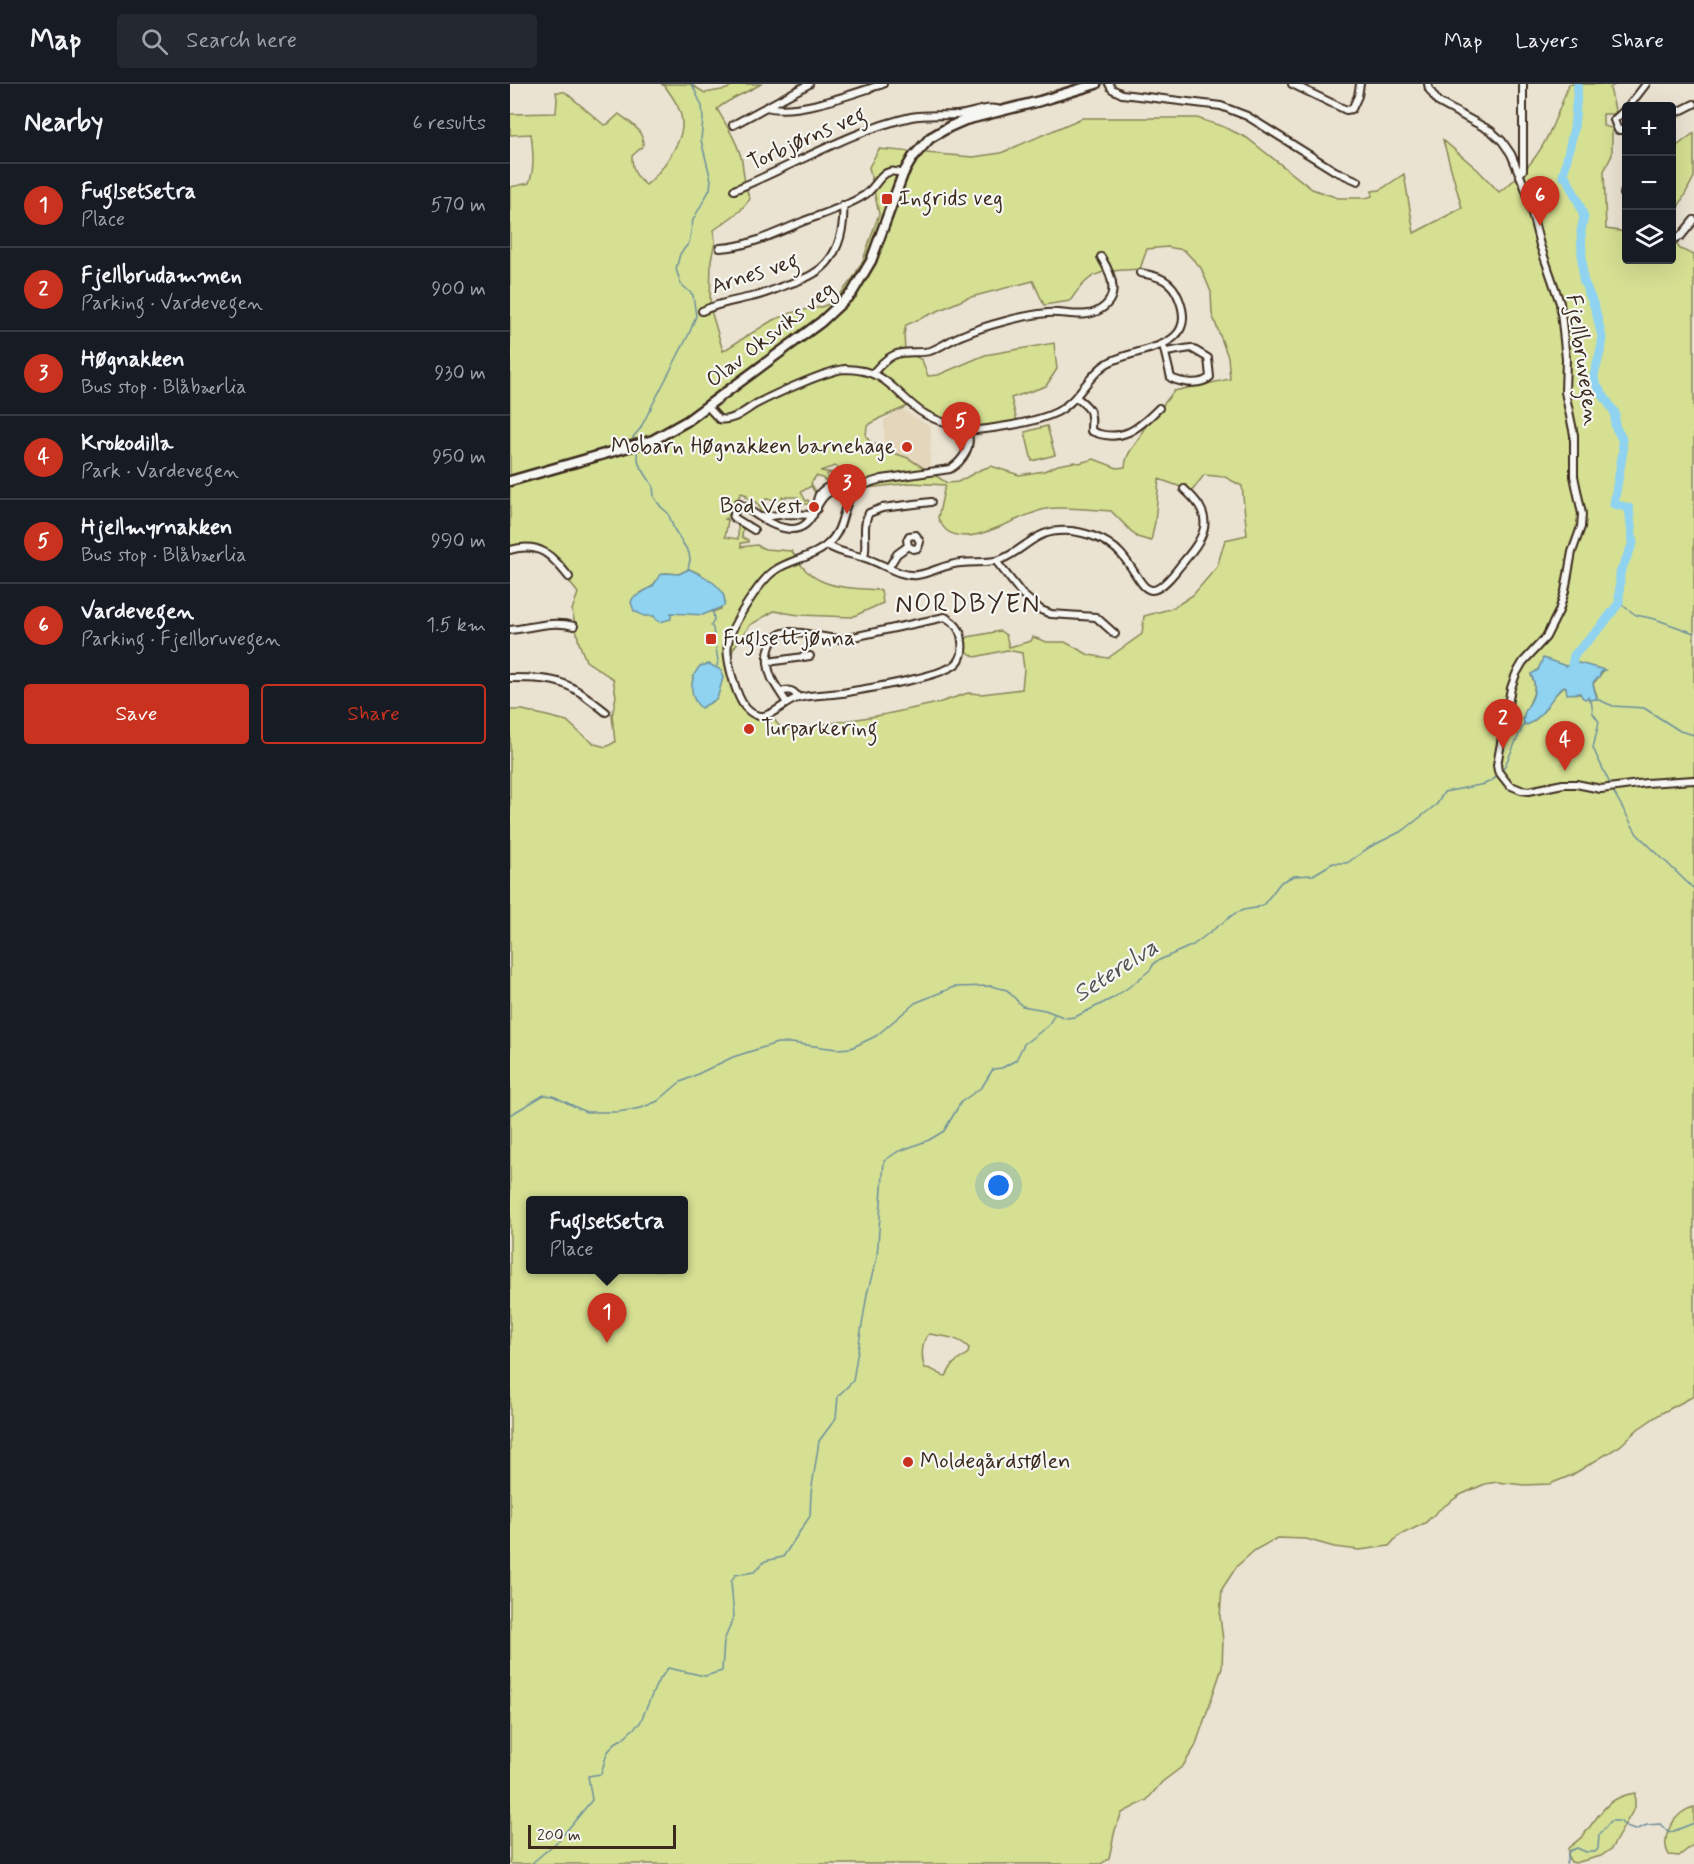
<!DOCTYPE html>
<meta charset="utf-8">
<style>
:root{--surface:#171b24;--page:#242831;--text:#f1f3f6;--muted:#9ea1a6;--line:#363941;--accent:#c8321e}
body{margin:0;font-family:Mynerve,sans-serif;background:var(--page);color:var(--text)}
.controls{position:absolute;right:18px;top:18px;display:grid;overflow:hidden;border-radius:6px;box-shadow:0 6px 24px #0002}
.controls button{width:54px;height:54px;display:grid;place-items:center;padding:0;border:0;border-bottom:2px solid var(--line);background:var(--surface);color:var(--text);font:30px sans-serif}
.scale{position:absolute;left:18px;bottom:15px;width:148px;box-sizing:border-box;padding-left:6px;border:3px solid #3b2a1e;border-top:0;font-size:16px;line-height:21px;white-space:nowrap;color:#3b2a1e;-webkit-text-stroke:4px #f6f6f2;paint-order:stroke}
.you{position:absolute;left:489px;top:1102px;width:21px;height:21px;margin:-15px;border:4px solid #fff;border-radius:50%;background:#1a73e8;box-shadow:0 0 0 9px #1a73e833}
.badge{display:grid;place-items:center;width:39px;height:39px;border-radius:50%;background:var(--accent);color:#fff;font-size:20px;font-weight:700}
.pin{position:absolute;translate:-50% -50px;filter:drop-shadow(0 2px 3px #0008)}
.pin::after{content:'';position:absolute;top:32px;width:21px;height:18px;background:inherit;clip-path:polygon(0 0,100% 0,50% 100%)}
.popup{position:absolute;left:16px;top:1112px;width:162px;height:78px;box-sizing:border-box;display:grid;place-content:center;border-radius:6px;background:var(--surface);filter:drop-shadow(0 2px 4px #0005);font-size:20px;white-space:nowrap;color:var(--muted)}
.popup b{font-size:22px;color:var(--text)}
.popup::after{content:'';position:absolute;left:50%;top:100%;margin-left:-12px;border:12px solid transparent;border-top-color:var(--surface)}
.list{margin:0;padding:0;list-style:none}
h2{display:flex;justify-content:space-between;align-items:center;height:78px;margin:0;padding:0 24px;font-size:26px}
h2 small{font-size:20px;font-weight:400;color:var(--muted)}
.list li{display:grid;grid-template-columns:39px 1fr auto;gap:18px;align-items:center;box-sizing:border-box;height:84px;padding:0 24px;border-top:2px solid var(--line)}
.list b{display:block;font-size:22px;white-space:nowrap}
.list p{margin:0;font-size:20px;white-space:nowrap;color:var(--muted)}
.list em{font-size:20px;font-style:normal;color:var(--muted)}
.actions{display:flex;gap:12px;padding:18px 24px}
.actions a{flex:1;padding:14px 0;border:2px solid var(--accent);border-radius:6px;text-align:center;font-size:21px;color:var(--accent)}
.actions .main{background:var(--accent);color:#fff}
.icon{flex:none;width:33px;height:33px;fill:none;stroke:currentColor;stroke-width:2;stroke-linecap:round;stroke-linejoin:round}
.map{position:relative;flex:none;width:1184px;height:1780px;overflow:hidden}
header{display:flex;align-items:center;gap:36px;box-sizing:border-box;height:84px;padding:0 30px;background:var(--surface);border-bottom:2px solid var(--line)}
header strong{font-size:28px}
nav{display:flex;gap:33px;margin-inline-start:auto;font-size:21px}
.search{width:420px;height:54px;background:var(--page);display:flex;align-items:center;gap:15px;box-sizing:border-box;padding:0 21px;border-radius:6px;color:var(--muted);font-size:22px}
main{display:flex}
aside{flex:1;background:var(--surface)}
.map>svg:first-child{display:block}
</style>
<header>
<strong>Map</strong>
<div class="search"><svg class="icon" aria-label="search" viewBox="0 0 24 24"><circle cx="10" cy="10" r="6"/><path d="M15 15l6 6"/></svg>Search here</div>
<nav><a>Map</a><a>Layers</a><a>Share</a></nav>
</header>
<main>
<aside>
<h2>Nearby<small>6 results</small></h2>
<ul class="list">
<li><span class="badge">1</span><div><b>Fuglsetsetra</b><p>Place</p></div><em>570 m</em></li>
<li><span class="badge">2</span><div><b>Fjellbrudammen</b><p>Parking · Vardevegen</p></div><em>900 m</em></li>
<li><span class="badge">3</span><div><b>Høgnakken</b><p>Bus stop · Blåbærlia</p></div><em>930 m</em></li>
<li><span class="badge">4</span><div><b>Krokodilla</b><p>Park · Vardevegen</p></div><em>950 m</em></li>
<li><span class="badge">5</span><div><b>Hjellmyrnakken</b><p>Bus stop · Blåbærlia</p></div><em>990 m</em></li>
<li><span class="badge">6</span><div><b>Vardevegen</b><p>Parking · Fjellbruvegen</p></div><em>1.5 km</em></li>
</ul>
<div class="actions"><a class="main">Save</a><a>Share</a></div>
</aside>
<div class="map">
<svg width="1184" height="1780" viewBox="0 0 1184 1780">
<rect width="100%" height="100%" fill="#ebe3d2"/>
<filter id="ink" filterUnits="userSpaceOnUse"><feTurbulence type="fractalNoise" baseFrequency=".0167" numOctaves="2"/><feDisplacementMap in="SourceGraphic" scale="12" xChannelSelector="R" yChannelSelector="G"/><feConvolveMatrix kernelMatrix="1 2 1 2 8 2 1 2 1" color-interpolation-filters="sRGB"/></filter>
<g filter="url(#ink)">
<path fill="#e3d6bb" d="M 392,325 L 421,343 L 420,382 L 374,387 L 374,336 Z"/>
<g fill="#d5e093" stroke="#888558" stroke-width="1.5" fill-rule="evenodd">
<path d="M 151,0 L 180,0 L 195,9 L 217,5 L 223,0 L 251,0 C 236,9 220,14 207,25 C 217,42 228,59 232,77 C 234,91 234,103 240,115 L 230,127 L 204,146 L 205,158 L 201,176 L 200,223 L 213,267 L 263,236 L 287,227 L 311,223 L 324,218 L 343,194 L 353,176 L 369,130 L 359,83 L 369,65 L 463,73 L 491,69 L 572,34 L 687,34 L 714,43 L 737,54 L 802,105 L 828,114 L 856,114 L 862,112 L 862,107 L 870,106 L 894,90 L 904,149 L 952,124 L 933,56 L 968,86 L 989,108 C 1032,78 1041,47 1059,0 L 1106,0 L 1100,4 L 1106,30 L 1093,30 L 1093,42 L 1102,44 L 1102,71 L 1094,87 L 1096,145 L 1116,148 L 1116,176 L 1162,176 L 1162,154 L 1170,165 L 1184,171 L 1184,1312 L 1150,1330 L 1128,1345 L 1110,1362 L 1062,1391 L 1040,1400 L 1014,1401 L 987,1398 L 975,1400 L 950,1411 L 929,1426 L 915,1439 L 888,1452 L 879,1462 L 850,1466 L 824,1463 L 796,1455 L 767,1454 L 745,1466 L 727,1482 L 712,1505 L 710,1532 L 713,1556 L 712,1584 L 685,1663 L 673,1682 L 652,1698 L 637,1716 L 612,1729 L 605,1746 L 599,1774 L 591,1780 L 0,1780 L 0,626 L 13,626 L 57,637 L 70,649 L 85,660 L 96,663 L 105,658 L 102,632 L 106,612 L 103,595 L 76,577 L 69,559 L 62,526 L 68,509 L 35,467 L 0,463 L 0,103 L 19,99 C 25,85 23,66 21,50 L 0,51 L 0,30 L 46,29 L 47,15 L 46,8 L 55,8 L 94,41 L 98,40 L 109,30 C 121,39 134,46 133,62 L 122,72 C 122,86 126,93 136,101 C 149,91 173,58 172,40 C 172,25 163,14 155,2 ZM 657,163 L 674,166 L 691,184 L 701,208 L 702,230 L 718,273 L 720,295 L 664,307 L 633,346 C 628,361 616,366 615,383 L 607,384 L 584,375 L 569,379 L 564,378 L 548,381 L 534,387 L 509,391 L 481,382 L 470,386 L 448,398 L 437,399 L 398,374 L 375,366 L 360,358 L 356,352 L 357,342 L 370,334 L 398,322 L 408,322 L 426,332 L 456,342 L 476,343 L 507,337 L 501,314 L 536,302 L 547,285 L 544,259 L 475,271 L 428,291 L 418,292 L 412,276 L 395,267 L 394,250 L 396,241 L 457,214 L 523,197 L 534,221 L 560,217 C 582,183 593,188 630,185 L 637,165 ZM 325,382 L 357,404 L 401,399 L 435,401 L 428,434 C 430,438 433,443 436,446 C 460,466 509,430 536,425 C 552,422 583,426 601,427 L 627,453 L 641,457 L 645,438 L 649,395 L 682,407 L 694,391 L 715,393 L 732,402 L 737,451 L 715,456 L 707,483 L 683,511 L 663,524 L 634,532 L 632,550 L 598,574 L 579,571 L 555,558 L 537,558 L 523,553 L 521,557 L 499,563 L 496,551 L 490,547 L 458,553 L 455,556 L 456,567 L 465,573 L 497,566 L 512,569 L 514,585 L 512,605 L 472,610 L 458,609 L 428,619 L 372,631 L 273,647 L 263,634 L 250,632 L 237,622 L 225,603 L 221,577 L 223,565 L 240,541 L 264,527 L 289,531 L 342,533 L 373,519 L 371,506 C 332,503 302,506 282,467 L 255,465 L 247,461 L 231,463 L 231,459 L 238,458 L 238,456 L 232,453 L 233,443 L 228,439 L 228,455 L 215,453 L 218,436 L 215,435 L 219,432 L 231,409 L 237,411 L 236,413 C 246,418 252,421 250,431 L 257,431 L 255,421 L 252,420 L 256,415 L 272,416 L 272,413 L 288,413 L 289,420 L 300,420 L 298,416 L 296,417 L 291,408 L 301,402 L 306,410 L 305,414 L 307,410 L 301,399 L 306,392 L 312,394 L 317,398 L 317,390 L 327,389 L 329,399 L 309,412 L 336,405 L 337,395 L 332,393 L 332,390 L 310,387 ZM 179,485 C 198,493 201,497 214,513 L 211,525 L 203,528 L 131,509 L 143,502 L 150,491 L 155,489 L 169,490 ZM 1032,580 L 1056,582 L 1066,580 L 1094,586 L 1083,600 L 1087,612 L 1061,609 L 1054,602 L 1042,614 L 1033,628 L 1021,639 L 1012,635 C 1014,632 1024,610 1024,607 C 1025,604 1024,601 1024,598 L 1021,591 L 1025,589 ZM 21,1116 L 174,1116 L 174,1186 L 21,1186 ZM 419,1250 C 432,1252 449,1253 459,1264 L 458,1269 L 443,1280 L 436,1292 C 428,1291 424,1284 415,1284 C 411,1275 411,1256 419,1250 Z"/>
<path d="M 1184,49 L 1184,93 L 1162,135 L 1162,70 L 1168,61 Z"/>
<path d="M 537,342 L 545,371 L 522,377 L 515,348 Z"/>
<path d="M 1125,1709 L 1125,1723 L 1101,1765 L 1091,1772 L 1065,1779 L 1061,1778 L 1058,1773 L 1058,1764 C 1064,1759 1071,1755 1075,1749 C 1091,1729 1097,1713 1125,1709 Z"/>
<path d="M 1184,1723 L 1184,1760 L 1169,1772 L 1159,1771 C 1149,1753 1165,1727 1184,1723 Z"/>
</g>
<g fill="#8fd3f0" stroke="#6d8f9c" stroke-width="1.5">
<path d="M 179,485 C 192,491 219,503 214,522 L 193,531 L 161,529 L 161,535 L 150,538 L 146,536 L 144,532 L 134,532 L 124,527 L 121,518 L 123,514 L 143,502 L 150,491 L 155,489 L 169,490 Z"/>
<path d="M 1033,574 L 1056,582 L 1069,579 L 1095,586 L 1091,588 L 1089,593 L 1084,597 L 1083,600 L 1087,615 L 1079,616 L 1078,613 L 1075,615 L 1072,613 L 1070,609 L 1057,610 L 1056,603 L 1054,602 C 1039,613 1035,633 1017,641 L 1014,640 C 1010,627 1024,619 1024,607 C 1025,604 1024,601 1024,598 L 1021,590 L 1028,586 Z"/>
<path d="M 199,580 L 211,586 L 213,594 L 207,615 L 191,624 C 179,614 179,594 190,582 Z"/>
</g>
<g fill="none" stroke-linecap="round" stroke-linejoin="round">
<g stroke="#6d8f9c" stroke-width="1.5">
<path d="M 125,359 L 123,353 L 130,345 L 179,250 L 186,232 L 183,211 L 171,200 L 166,185 L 170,170 L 179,159 L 183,136 L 200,105 L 201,96 L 191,56 L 193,35 L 192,22 L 182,0"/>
<path d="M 126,364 L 129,380 L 143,402 L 144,413 L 151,423 L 158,429 L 164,445 L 179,469 L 180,476 L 178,485"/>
<path d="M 1109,519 L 1126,531 L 1145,535 L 1184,549"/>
<path d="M 203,528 L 204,536 L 201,542 L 203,544 L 204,552"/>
<path d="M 206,564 L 208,577 L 207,582"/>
<path d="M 1087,615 L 1103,622 L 1134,624 L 1170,647 L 1184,651"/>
<path d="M 1081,616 L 1083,629 L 1089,638 L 1083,664 L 1100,700"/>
<path d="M 992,688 L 1014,640"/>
<path d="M 1102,705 L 1127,750 L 1184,805"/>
<path d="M 0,1031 L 34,1011 L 43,1012 L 76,1028 L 108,1028 L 131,1024 L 148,1017 L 169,999 L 223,973 L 267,959 L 281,959 L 327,965 L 341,964 L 366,952 L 405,919 L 444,903 L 481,902 L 497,906 L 512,922 L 535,926 L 556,934 L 565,933 L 603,914 L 622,901 L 640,886 L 645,878 L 683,861 L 724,830 L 733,826 L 746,824 L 754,820 L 771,798 L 784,792 L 803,791 L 823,779 L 837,779 L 860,763 L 894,746 L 927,720 L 934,708 L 975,700 L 989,692"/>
<path d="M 21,1780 L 49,1756 L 82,1716 L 78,1692 L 91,1690 L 97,1669 L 105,1659 L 112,1655 L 130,1639 L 147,1599 L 158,1584 L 195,1592 L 212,1587 L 214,1557 L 224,1532 L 221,1498 L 225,1491 L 244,1488 L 255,1477 L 273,1473 L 300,1432 L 301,1409 L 309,1357 L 326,1334 L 328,1312 L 343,1297 L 357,1210 L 367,1173 L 374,1077 L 387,1068 L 419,1056 L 434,1047 L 451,1018 L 472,1003 L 483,985 L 492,984 L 506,976 L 514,960 L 538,942 L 544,931"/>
<path d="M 1056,1780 L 1059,1767 L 1067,1764 L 1076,1768 L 1085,1768 L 1088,1765 L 1089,1751 L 1101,1737 L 1110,1737 L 1116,1743 L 1125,1746 L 1137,1741 L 1150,1740 L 1159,1749 L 1184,1739"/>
</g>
<path stroke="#8fd3f0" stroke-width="9" d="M 1062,581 L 1064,571 L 1090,544 L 1109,519 L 1110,489 L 1123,459 L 1119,424 L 1104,420 L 1113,367 L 1112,355 L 1105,342 L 1105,329 L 1085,299 L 1084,291 L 1092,261 L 1092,253 L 1085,224 L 1073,195 L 1071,147 L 1074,133 L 1069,119 L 1056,93 L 1053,92 L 1064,44 L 1068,0"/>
<defs>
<g id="street">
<path d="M 599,0 L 602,5 L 612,10 L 711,22 L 737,32 L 825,87 L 848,97"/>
<path d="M 782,0 L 836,26 L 842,25 L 848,12 L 850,0"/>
<path d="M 918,0 L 919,5 L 928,18 L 981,47 L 992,57 L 1001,70 L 1016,106 L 1030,161 L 1050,219 L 1056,275 L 1055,308 L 1064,351 L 1064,392 L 1072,430 L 1071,443 L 1062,468 L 1055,507 L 1049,527 L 1036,553 L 1013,578 L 1006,590 L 1001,604 L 987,681 L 988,687 L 999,701 L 1011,706 L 1019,707 L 1053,700 L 1066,700 L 1091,705 L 1136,699 L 1184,696"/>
<path d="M 1119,22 L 1136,0"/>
<path d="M 256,23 C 288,31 341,10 373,0"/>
<path d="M 1116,25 L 1104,36 L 1108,46 L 1116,46"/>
<path d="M 1162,31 L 1184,20"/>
<path d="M 223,41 L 299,0"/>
<path d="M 1010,90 L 1013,86 L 1013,0"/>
<path d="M 1116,104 L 1114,110 L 1116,114"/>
<path d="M 224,106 C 281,83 342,46 401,33 C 417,30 431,32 447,31 C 463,30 476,21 491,26"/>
<path d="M 1162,156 L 1171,152 L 1184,136"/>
<path d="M 210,164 C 238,163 268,148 294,137 C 313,130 335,123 353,112 C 369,103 370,80 393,90"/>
<path d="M 192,227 C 208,219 224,217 241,213 C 253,211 265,205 276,201 C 285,198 295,195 303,190 C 327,177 335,147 333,121"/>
<path d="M 653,261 L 661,294 C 672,299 691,302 700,293 L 698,274 L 681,264 L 656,268"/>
<path d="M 363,289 C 369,282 375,275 384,271 C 395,266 408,270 420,267 C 432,263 441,255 453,251 C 474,242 514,231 537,229 C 554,227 575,236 591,225 C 611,212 601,189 591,173"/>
<path d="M 566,313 C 582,326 582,326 581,347 C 612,360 629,344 649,324"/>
<path d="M 198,323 L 209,335 C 223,338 234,327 246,320 C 263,311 320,285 336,285 C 376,286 382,306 410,327 C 424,337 442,341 457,347 C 463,362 453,377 440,385 L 372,395 C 321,407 344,437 317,461 C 303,474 280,475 264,487 C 250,497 221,541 218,559 C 215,573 226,613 236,624 C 255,645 271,618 288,614 C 304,610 322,611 338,608 C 360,604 433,593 447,579 C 453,573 453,565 452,557 C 451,545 445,539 435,533 L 334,555 C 316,555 299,549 282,548 C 256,547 254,577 262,595 C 266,603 272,611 277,619"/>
<path d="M 457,347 C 482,345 525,339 547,328 C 568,317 577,293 596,280 C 625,262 690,268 669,215 C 662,196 649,192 630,189"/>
<path d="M 307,425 C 305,409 313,404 327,399"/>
<path d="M 253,433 L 277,430 L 303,431"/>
<path d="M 244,446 L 223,433 L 228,419 C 242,427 258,441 274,444 C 305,451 303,417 318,409 C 326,405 334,408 342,410"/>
<path d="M 317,461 C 329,469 342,470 355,474 C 372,479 389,493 407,491 C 422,489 435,480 451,479 C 464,477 480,480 492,475 C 512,467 525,448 548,447 C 569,445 597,454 611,470 C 635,497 634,529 670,482 C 679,471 691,458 694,444 C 697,427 685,415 674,405"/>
<path d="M 0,466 C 30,457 42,472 59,493"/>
<path d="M 354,473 C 358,459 351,442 359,429 L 372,424 L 421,418"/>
<path d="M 486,477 L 512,510 L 531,526 L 541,530 L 586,533 L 605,550"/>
<path d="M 379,483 L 387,470 L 398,462 L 403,465 L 408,464 L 410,458 L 406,451 L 399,452 L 397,456 L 398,462"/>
<path d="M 0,546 C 22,544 41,536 64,542"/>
<path d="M 258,578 L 300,572"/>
<path d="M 0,594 C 51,594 57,597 96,628"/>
<path d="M 271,608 C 279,605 284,606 288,614"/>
</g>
<path id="secondary" d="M 0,397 L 143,356 L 177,337 L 311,238 L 342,209 L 361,177 L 393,90 L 403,73 L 420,54 L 439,43 L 455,36 L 530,17 L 586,0"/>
</defs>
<use href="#street" stroke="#3b2a1e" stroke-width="10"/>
<use href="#secondary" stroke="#3b2a1e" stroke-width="13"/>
<use href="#street" stroke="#f6f6f2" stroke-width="6"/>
<use href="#secondary" stroke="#f6f6f2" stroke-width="8"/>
</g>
</g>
<g fill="#c8321e" stroke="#f6f6f2" stroke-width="2">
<rect x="371" y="109" width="12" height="12" rx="3"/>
<circle cx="397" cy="363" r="6"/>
<circle cx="304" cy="423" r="6"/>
<rect x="195" y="549" width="12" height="12" rx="3"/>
<circle cx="239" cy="645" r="6"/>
<circle cx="398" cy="1378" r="6"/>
</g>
<g text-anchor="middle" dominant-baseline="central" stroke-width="4.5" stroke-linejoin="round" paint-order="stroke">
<g font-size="22" fill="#3b2a1e" stroke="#f6f6f2">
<text transform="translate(297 55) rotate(-24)">Torbjørns veg</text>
<text transform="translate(245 190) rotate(-18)">Arnes veg</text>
<text transform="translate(261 251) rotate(-38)">Olav Oksviks veg</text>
<text transform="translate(1072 276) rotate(82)">Fjellbruvegen</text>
</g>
<g font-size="22" fill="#3b2a1e" stroke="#f6f6f2" text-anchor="start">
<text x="389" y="115">Ingrids veg</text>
<text x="385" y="363" text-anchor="end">Mobarn Høgnakken barnehage</text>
<text x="292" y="423" text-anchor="end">Bod Vest</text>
<text x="213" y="555">Fuglsettjønna</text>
<text x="251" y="645">Turparkering</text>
<text x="410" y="1378">Moldegårdstølen</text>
</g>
<g font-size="24" font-style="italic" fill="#505452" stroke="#f6f6f2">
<text transform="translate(606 887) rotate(-33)">Seterelva</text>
</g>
<g font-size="26" letter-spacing="1.5" fill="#3b2a1e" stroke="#f6f6f2">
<text x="458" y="521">NORDBYEN</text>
</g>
</g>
</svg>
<div class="controls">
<button>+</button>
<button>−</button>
<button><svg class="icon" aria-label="layers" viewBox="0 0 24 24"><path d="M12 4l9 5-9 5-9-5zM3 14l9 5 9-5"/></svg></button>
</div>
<div class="scale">200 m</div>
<div class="you"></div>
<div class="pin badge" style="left:97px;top:1259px">1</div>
<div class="popup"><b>Fuglsetsetra</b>Place</div>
<div class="pin badge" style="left:993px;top:665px">2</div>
<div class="pin badge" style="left:337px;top:430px">3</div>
<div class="pin badge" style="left:1055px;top:687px">4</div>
<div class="pin badge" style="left:451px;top:368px">5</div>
<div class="pin badge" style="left:1030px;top:142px">6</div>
</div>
</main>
